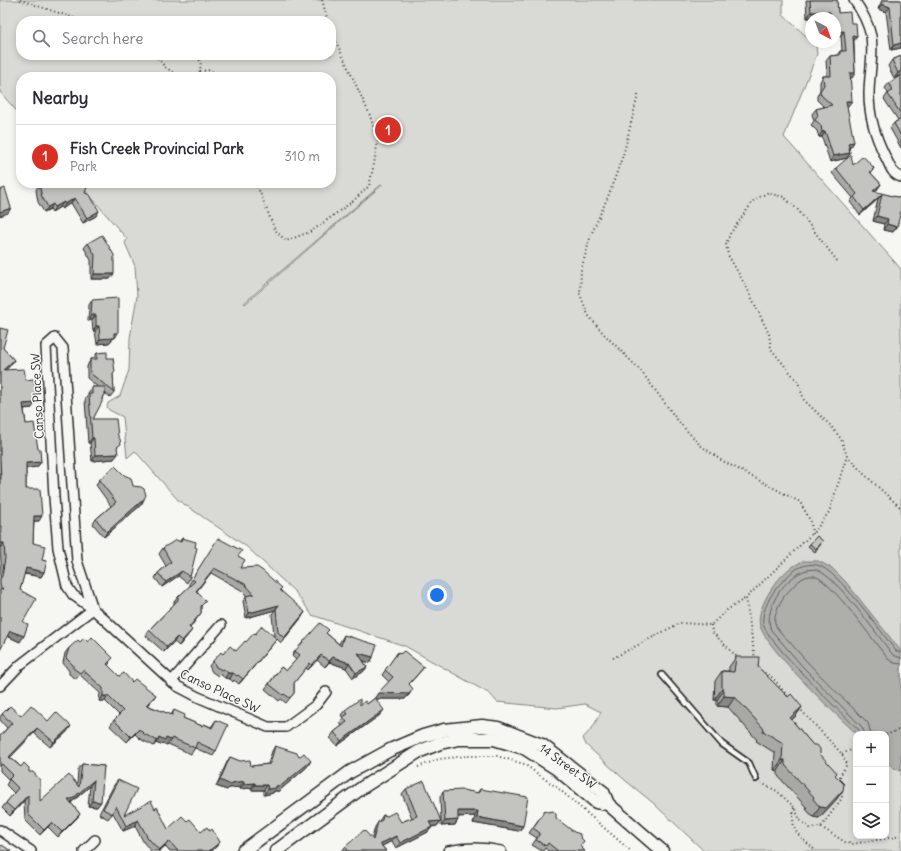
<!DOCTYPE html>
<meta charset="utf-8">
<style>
:root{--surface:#fff;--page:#f2f2f3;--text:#2b2b33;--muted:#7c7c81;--line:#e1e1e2;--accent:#d93025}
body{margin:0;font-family:Delius,sans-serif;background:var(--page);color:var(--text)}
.controls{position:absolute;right:12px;bottom:12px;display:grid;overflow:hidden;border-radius:8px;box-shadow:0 2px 6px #0003}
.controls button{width:36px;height:36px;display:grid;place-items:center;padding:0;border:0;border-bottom:1px solid var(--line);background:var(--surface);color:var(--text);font:20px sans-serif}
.compass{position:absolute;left:805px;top:12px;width:36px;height:36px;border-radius:50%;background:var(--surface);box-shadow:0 2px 6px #0003;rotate:139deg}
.you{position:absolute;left:437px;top:595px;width:14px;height:14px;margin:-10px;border:3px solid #fff;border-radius:50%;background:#1a73e8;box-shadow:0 0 0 6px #1a73e833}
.badge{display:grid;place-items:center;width:26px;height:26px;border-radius:50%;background:var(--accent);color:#fff;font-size:13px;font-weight:700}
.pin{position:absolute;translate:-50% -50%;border:2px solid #fff;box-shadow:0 1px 4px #0006}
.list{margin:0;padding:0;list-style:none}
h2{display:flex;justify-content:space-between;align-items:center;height:52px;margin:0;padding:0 16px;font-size:17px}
h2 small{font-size:13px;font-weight:400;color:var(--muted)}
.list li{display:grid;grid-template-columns:26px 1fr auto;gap:12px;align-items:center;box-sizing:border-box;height:64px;padding:0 16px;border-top:1px solid var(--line)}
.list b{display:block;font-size:15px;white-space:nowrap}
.list p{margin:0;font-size:13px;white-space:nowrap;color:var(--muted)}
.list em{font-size:13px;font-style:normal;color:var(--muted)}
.icon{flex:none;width:22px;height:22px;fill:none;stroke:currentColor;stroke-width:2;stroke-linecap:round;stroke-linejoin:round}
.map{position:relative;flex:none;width:901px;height:851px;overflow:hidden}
.search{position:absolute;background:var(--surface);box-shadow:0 2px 6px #0003;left:16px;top:16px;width:320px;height:44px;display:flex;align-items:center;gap:10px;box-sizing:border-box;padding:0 14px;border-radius:16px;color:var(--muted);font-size:15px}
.panel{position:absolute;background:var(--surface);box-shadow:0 2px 6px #0003;left:16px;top:72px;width:320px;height:116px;border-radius:16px}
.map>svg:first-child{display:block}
</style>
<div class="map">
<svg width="901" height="851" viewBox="0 0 901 851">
<rect width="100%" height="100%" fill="#f6f6f2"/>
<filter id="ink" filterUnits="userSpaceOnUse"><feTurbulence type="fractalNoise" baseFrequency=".025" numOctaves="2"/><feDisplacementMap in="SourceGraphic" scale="8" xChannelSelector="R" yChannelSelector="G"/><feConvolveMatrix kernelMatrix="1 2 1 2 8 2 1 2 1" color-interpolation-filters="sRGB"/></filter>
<g filter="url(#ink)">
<path fill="#d9d9d5" stroke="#828280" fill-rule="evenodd" d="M 0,0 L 783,0 L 783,15 L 816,45 L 817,54 L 784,137 L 901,269 L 901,851 L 704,851 L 652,802 L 626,781 L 586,745 L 583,738 L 593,727 L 601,712 L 585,704 L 557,708 L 497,702 L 490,694 L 405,646 L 312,615 L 296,593 L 247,547 L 178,500 L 135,451 L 127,458 L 123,417 L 109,410 L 107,407 L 108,403 L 120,396 L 129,370 L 130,338 L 137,296 L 135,266 L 125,243 L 127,239 L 79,183 L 331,183 L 331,77 L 21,77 L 21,116 L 0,92 ZM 21,21 L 331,21 L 331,55 L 21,55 ZM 382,184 L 382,185 L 245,304 L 244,303 ZM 856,734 L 886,734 L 886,836 L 856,836 Z"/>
<path fill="#aeaeab" stroke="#7a7a78" d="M 803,561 L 818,561 L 832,568 L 845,581 L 901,651 L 901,771 L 894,768 L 886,761 L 886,734 L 857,734 C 838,717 765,647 760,626 C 755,609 776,579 789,569 C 793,566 798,564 803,561 Z"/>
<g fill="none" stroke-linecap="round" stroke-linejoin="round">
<g stroke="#5f5f5e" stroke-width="1">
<path d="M 860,734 L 859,730 C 843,715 766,640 763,624 C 761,611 772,592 781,583 C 790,573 801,562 817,565 C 837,569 882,633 896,651 L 901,653"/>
<path d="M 865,734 L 862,727 L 803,667 L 771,630 C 766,618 772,603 779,592 C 787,581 803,566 817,570 C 837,577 878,636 893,655 L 901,658"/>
<path d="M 871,734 L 868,723 C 841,696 813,670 788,640 C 784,636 777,630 775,623 C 773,615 781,599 787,593 C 794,586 802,574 814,576 C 829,578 876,644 888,659 L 894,663 L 901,664"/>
</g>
<defs>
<path id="service" d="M 662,675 L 722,744 L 749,763 L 756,779"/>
<g id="minor">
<path d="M 854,0 C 862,11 868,23 871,36 C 874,56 869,75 869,94 C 869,117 875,136 885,156 C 890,165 891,174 901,177"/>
<path d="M 93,609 L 77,561 L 63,348 L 55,338 L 46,346 L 54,497 L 58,548 L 67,586 L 73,595 L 93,609 L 177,686 L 198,697 L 268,727 L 286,727 L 316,705 L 326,692"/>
<path d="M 171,682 L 221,625"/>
<path d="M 0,686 L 20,665 L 93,609"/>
<path d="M 0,830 L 31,851"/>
<path d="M 84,851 L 95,840"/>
<path d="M 448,851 C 466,847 483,847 501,851"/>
</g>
<g id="secondary">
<path d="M 243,851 L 350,772 L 390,750 L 423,736 L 444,730 L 482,726 L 498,728 L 542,745 L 603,792 L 608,804 L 662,851"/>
<path d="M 276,851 L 363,787 L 418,752 L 440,743 L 459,739 L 494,739 L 524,748 L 557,769 L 596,802 L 608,804"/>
</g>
</defs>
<use href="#service" stroke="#2b2b2b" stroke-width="8"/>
<use href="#minor" stroke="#2b2b2b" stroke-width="12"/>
<use href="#secondary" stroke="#2b2b2b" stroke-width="15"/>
<g stroke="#2b2b2b" stroke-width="2" stroke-dasharray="1 3" stroke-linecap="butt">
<path d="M 20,0 L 83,21"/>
<path d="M 322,0 L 328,21"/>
<path d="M 155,55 L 165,67 L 180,77"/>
<path d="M 200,71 L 211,70 L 216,77"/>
<path d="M 193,77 L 200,71 L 201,62 L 196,55"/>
<path d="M 638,95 L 624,152 L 610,192 L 591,235 L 581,270 L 580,294 L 588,315 L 603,333 L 641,371 L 678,421 L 700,445 L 721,460 L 800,502 L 811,522 L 812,534"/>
<path d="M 256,183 L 275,230 L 286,241 L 312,231 L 353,201 L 369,186 L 374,164 L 378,140 L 369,113 L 331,31"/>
<path d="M 847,456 L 864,474 L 901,508"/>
<path d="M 711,625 L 712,632 L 738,658"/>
<path d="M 613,658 L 680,623 L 711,625 L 727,610 L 746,598"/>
<path d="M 755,659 L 746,598 L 816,530 L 829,512 L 847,456 L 841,439 L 831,426 L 804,400 L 798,382 L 771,349 L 769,334 L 748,290 L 728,255 L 726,244 L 730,234 L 754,200 L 767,193 L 784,197 L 798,210 L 838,262"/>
<path d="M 757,664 L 760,670 L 773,678 L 789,698"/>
<path d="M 799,708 L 842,754 L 847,764 L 840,776 L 840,782"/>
<path d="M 886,735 L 901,729"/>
<path d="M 842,754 L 856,748"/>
<path d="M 418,767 L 439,759 L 466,756 L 497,756 L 524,764 L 559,789 L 631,851"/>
<path d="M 761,783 L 777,791 L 794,807 L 800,820 L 810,828 L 821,827 L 842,798 L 841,790"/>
<path d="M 794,808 C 790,833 799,835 816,851"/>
<path d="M 821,827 L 845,842 L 852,844 L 901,836"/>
</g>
<use href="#service" stroke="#f6f6f2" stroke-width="4.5"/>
<use href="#minor" stroke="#f6f6f2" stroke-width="9"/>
<use href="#secondary" stroke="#f6f6f2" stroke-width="12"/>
</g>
<g fill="#a8a8a5" stroke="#2b2b2b">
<path d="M 806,0 L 837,0 L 838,13 L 851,23 L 857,36 L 854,41 L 855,73 L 852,78 L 850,78 L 848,106 L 847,106 L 851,147 L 849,147 L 850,153 L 847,158 L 830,162 L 822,137 L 819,137 L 817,131 L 811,125 L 814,121 L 812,114 L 816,109 L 824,107 L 817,100 L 817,96 L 820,90 L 820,82 L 823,76 L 827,76 L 826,61 L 830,56 L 837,55 L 840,51 L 842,51 L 841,36 L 835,37 L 835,18 L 826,18 L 826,17 L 807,18 Z"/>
<path d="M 882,0 L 901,0 L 901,48 L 891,50 L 886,12 L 878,9 Z"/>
<path d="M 901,56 L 901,148 L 890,128 L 894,123 L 898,120 L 884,99 L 888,93 L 885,88 L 889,83 L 901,75 L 894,78 L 888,66 L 892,60 Z"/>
<path d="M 853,165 L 874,168 L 871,173 L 881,184 L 875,192 L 901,198 L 897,227 L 893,232 L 883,230 L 884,224 L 873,221 L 878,199 L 860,215 L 850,202 L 853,198 L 832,173 L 836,168 Z"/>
<path d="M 39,184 L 85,193 L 96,216 L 83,223 L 71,203 L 62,209 L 60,207 L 52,212 L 50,209 L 44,212 L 38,202 L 36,190 Z"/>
<path d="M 88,243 L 110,279 L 91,279 L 91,260 L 84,248 Z"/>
<path d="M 92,300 L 115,338 L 113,338 L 110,342 L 108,343 L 97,344 L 95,331 L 93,331 L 92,320 L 88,321 L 89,305 Z"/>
<path d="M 0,328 L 3,348 L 14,360 L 10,366 L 5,370 L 32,408 L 24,409 L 26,424 L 38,449 L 41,462 L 37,467 L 26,468 L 26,489 L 39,521 L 34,521 L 33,543 L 42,560 L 44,572 L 41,577 L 24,574 L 20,590 L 23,622 L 20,642 L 7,636 L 0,650 L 0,570 L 1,563 L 0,548 Z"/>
<path d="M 97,353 L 107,358 L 113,375 L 114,392 L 110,397 L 105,393 L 105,395 L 102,399 L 93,419 L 117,448 L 114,459 L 92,461 L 90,443 L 88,443 L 85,400 L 88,395 L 88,393 L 92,387 L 98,387 L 87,378 L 87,367 L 88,364 L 91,359 L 93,359 Z"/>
<path d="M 99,480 L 133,486 L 144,499 L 141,505 L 104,537 L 93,524 L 96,519 L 111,506 L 96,485 Z"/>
<path d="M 182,538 L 195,547 L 190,577 L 187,583 L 178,576 L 162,587 L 155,578 L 158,573 L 166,566 L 159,554 L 163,548 L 180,541 Z"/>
<path d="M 215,544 L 238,556 L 240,568 L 280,590 L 302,617 L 281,643 L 277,639 L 239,684 L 234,680 L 233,682 L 230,679 L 225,678 L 220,674 L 218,676 L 212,672 L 209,666 L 213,661 L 223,654 L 236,651 L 255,634 L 274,636 L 272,614 L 275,610 L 246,618 L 243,601 L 247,596 L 241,590 L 211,573 L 197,591 L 201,607 L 201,613 L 190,628 L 188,635 L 179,646 L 174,642 L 164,652 L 146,636 L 149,630 L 174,604 L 174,602 L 178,597 L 190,586 L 189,584 Z"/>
<path d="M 810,544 L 821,544 L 815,552 L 808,546 Z"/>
<path d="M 326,633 L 339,644 L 341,640 L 344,635 L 373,657 L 370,663 L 363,661 L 367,667 L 363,672 L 353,678 L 346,668 L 329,662 L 325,667 L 317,660 L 308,670 L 306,668 L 294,683 L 294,693 L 286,703 L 281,699 L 279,701 L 265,689 L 281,667 L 286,671 L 296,660 L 292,656 L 295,651 Z"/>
<path d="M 80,642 L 110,663 L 108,665 L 119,676 L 132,682 L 156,695 L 147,705 L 171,715 L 174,710 L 183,718 L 202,726 L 204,724 L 211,727 L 216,720 L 216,751 L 213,756 L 195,748 L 191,754 L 168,744 L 167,745 L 163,743 L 161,745 L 156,743 L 154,746 L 140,739 L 135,734 L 127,742 L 110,726 L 114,720 L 119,715 L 105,701 L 99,701 L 100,693 L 80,675 L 76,679 L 69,674 L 69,671 L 63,663 L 65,653 L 69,648 Z"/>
<path d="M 398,652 L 424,667 L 420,672 L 409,684 L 410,694 L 405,699 L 375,699 L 380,715 L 337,746 L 330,738 L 334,732 L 342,726 L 340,723 L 343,718 L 341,715 L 345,710 L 367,704 L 375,698 L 389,682 L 382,675 Z"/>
<path d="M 736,657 L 758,667 L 788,697 L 802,707 L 795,717 L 792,720 L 820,754 L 835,775 L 843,790 L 836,800 L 819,818 L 813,817 L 806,809 L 807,808 L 778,776 L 778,771 L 774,770 L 775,753 L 756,741 L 757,740 L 728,707 L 717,706 L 717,700 L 714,700 L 715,681 L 722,671 L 729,671 L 729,667 Z"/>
<path d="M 2,714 L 21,716 L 48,721 L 67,732 L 50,747 L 34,733 L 10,757 L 21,767 L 29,772 L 40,801 L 77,784 L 78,769 L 82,764 L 104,766 L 97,807 L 88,806 L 90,786 L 71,803 L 80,814 L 76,819 L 58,837 L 48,827 L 40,835 L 25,820 L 24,801 L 10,816 L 2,808 L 14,793 L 6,785 L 9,780 L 0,771 L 0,736 L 7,728 L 0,720 L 0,717 Z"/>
<path d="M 275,746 L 307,767 L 279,791 L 274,791 L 273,793 L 264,795 L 264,790 L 251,790 L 251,788 L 240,789 L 240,787 L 229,788 L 227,790 L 216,786 L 227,762 L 230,757 L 251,766 L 268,764 L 272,751 Z"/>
<path d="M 118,780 L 124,815 L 155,809 L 168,829 L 187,821 L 201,832 L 220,842 L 216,847 L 212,851 L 169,851 L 165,846 L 160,851 L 151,851 L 144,843 L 135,826 L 123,831 L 113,813 L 108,819 L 99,814 L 114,785 Z"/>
<path d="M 406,789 L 441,820 L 440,797 L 443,791 L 477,793 L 480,789 L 523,826 L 519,831 L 473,823 L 475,816 L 458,817 L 455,825 L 441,826 L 441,821 L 437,826 L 432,827 L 428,832 L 396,848 L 392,841 L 382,846 L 386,851 L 342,851 L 345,847 L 372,838 L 375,827 L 383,815 L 401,822 L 412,818 L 402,794 Z"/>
<path d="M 545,810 L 556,818 L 580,846 L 585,851 L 548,851 L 545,848 L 543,851 L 542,851 L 532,845 L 537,838 L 529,833 Z"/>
</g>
<g fill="#888886" stroke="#2b2b2b">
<path d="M 882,4 L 890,7 L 886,12 L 878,9 Z"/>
<path d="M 811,12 L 830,12 L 826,17 L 807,18 Z"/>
<path d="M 844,31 L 841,36 L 835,37 L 835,32 Z"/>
<path d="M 853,36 L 857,36 L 853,41 Z"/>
<path d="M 901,43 L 901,48 L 891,50 L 894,45 Z"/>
<path d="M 901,71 L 901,75 L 894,78 L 898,73 Z"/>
<path d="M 850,73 L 855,73 L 852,78 L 846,79 Z"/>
<path d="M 846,101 L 852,101 L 848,106 L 842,106 Z"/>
<path d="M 825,131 L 822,137 L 819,137 L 822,132 Z"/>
<path d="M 854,142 L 851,147 L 845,148 L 848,143 Z"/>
<path d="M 850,153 L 847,158 L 830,162 L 833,156 Z"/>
<path d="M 881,184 L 877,190 L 869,196 L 873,191 Z"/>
<path d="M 882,194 L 878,199 L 860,215 L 864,210 Z"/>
<path d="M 75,198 L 71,203 L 62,209 L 65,204 Z"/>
<path d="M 64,202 L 60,207 L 52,212 L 55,207 Z"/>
<path d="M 53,204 L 50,209 L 44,212 L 48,207 Z"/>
<path d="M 11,208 L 8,213 L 0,216 L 0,212 Z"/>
<path d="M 99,211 L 96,216 L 83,223 L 87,218 Z"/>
<path d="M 877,216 L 888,219 L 884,224 L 873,221 Z"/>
<path d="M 887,224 L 897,227 L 893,232 L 883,230 Z"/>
<path d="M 94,274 L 114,274 L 110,279 L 91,279 Z"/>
<path d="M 91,315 L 96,315 L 92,320 L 88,321 Z"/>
<path d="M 96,326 L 99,326 L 95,331 L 93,331 Z"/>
<path d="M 114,333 L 118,333 L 115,338 L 113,338 L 110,342 L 108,343 L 97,344 L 100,339 Z"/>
<path d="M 14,360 L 10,366 L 0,375 L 3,370 Z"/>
<path d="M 35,403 L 32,408 L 19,409 L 23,404 Z"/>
<path d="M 92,438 L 94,438 L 90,443 L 88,443 Z"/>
<path d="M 118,454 L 114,459 L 92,461 L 95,455 Z"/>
<path d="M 41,462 L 37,467 L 22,469 L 26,463 Z"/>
<path d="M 144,499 L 141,505 L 104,537 L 107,532 Z"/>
<path d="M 34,516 L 42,516 L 39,521 L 30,521 Z"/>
<path d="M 0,543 L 4,543 L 0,548 Z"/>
<path d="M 26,568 L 44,572 L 41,577 L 22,573 Z"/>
<path d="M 182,571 L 178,576 L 162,587 L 166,582 Z"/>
<path d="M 279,605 L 275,610 L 246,618 L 249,613 Z"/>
<path d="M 305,612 L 302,617 L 281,643 L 284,638 Z"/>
<path d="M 192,630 L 188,635 L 179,646 L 182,641 Z"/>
<path d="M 10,631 L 24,636 L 20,642 L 7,636 Z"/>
<path d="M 177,637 L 174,642 L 164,652 L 167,647 Z"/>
<path d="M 277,639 L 273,644 L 239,684 L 243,679 Z"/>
<path d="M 358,653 L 373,657 L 370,663 L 354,658 Z"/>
<path d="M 321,655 L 317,660 L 308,670 L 312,665 Z"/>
<path d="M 333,657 L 349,663 L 346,668 L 329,662 L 325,667 Z"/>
<path d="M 367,667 L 363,672 L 353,678 L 356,673 Z"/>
<path d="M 228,673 L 233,673 L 230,679 L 225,678 Z"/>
<path d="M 413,689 L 405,699 L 374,699 L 378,693 Z"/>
<path d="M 722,689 L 724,690 L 717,700 L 714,700 Z"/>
<path d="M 156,695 L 152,700 L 143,710 L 146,705 Z"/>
<path d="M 103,696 L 108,696 L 105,701 L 99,701 Z"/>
<path d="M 724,696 L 735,697 L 728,707 L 717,706 Z"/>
<path d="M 802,707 L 795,717 L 783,728 L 790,718 Z"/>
<path d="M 384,710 L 380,715 L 337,746 L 341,741 Z"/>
<path d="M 71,726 L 67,732 L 50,747 L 54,742 Z"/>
<path d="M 37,728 L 34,733 L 6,762 L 9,757 Z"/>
<path d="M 139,729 L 135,734 L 127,742 L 131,737 Z"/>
<path d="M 159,737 L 166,738 L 171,740 L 167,745 L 163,743 L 161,745 L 156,743 Z"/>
<path d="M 782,760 L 785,760 L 778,771 L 774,770 Z"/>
<path d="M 311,761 L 307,767 L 279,791 L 274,791 L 273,793 L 264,795 L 268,789 L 276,786 Z"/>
<path d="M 94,780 L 90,786 L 68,805 L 68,799 Z"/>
<path d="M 220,780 L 232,783 L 244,781 L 240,787 L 229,788 L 227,790 L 216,786 Z"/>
<path d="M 255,783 L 251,788 L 240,789 L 244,784 Z"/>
<path d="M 255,785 L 267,785 L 264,790 L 251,790 Z"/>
<path d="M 843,790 L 836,800 L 819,818 L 813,817 L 820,807 Z"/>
<path d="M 28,795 L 24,801 L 10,816 L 14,810 Z"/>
<path d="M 92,801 L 101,802 L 97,807 L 88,806 Z"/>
<path d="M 458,811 L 478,811 L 475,816 L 454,817 Z"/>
<path d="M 80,814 L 76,819 L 58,837 L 62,832 Z"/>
<path d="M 477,817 L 523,826 L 519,831 L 473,823 Z"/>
<path d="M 138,820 L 135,826 L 123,831 L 126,826 Z"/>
<path d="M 458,820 L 455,825 L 441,826 L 445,821 Z"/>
<path d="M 441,821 L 437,826 L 426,827 L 429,822 Z"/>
<path d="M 52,822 L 48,827 L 40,835 L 44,830 Z"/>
<path d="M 432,827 L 428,832 L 396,848 L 400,843 Z"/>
<path d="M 396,836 L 392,841 L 376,849 L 380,844 Z"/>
<path d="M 169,841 L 165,846 L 160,851 L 158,851 Z"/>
<path d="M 220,842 L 216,847 L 212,851 L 209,851 Z"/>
</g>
<g fill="#c3c3c0" stroke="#2b2b2b">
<path d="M 810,0 L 837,0 L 838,13 L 850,12 L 851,23 L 856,23 L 857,36 L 853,36 L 855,73 L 850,73 L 852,101 L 846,101 L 854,142 L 848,143 L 850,153 L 833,156 L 825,131 L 822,132 L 821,125 L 815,120 L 818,116 L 816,109 L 832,105 L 821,95 L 820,91 L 824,85 L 823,76 L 831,76 L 830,56 L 840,55 L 840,51 L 846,51 L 844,31 L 835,32 L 835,18 L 830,18 L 830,12 L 811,12 Z"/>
<path d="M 884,0 L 901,0 L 901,43 L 894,45 L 890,7 L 882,4 Z"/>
<path d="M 901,56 L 901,71 L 898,73 L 892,60 Z"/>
<path d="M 901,75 L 901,114 L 888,94 L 893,90 L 889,83 Z"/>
<path d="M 901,119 L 901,136 L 894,123 Z"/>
<path d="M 851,155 L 853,165 L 863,156 L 874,168 L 870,172 L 881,184 L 873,191 L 901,198 L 901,211 L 897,227 L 887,224 L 888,219 L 877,216 L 882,194 L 864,210 L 854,197 L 857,194 L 836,168 Z"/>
<path d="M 45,183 L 49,183 L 50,186 L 56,183 L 80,183 L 81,185 L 87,187 L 85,193 L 90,195 L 99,211 L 87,218 L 75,198 L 65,204 L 64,202 L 55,207 L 53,204 L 48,207 L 42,197 L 39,184 Z"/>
<path d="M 5,188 L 11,208 L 0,212 L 0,190 Z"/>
<path d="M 102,235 L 114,255 L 114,274 L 94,274 L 95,255 L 88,243 Z"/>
<path d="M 118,298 L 118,333 L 114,333 L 114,337 L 112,338 L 100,339 L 99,326 L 96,326 L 96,315 L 91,315 L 92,300 Z"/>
<path d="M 0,328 L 8,330 L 3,348 L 14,360 L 3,370 L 24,369 L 26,380 L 33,379 L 35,384 L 35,403 L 23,404 L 26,424 L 34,423 L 38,449 L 40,449 L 41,462 L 26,463 L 26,489 L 40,489 L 42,516 L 34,516 L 33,543 L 45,546 L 42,560 L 47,561 L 44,572 L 26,568 L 20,590 L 36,599 L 23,622 L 28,624 L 24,636 L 10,631 L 0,650 L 0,590 L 3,589 L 0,585 L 0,579 L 2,576 L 5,558 L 4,543 L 1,543 L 2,526 L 0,526 L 0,479 L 1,479 L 0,458 Z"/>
<path d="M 107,352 L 107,358 L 113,358 L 115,372 L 113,374 L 114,392 L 90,373 L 90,362 L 91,359 L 97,359 L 97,353 Z"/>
<path d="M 92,387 L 105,387 L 105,395 L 102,398 L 102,402 L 93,419 L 116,419 L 118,436 L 120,439 L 121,444 L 117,447 L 118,454 L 95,455 L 94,438 L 92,438 L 89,394 L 92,394 Z"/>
<path d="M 115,466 L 124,475 L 131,478 L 133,486 L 141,487 L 144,489 L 146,495 L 144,499 L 107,532 L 96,519 L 116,502 L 99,480 Z"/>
<path d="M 817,536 L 823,541 L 816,549 L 810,544 Z"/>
<path d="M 182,538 L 196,542 L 195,547 L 197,548 L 190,577 L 182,571 L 166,582 L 158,573 L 171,562 L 163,548 L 176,540 L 181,542 Z"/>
<path d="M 218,538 L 242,551 L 238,556 L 245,560 L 240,568 L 257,567 L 263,571 L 282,588 L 280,590 L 305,612 L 284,638 L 278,632 L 276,609 L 279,605 L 249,613 L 246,596 L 254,594 L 245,584 L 214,568 L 196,591 L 206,601 L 201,606 L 201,613 L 189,627 L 192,630 L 182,641 L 177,637 L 167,647 L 149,630 L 178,600 L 178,597 L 195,581 L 192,579 Z"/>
<path d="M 320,623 L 329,630 L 326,633 L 341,646 L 344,635 L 377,645 L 373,657 L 358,653 L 367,667 L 356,673 L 349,663 L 333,657 L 329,661 L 321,655 L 312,665 L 310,663 L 294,683 L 294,693 L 290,698 L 284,694 L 283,695 L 269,684 L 281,667 L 286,671 L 300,655 L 295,651 Z"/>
<path d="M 262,626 L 277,639 L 243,679 L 238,675 L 237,676 L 233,673 L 228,673 L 224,669 L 222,670 L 216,667 L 213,661 L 221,652 L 223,654 L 230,646 L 236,651 L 245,641 L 246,642 L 254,633 L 255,634 Z"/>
<path d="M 92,637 L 113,658 L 107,664 L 119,676 L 124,673 L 132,682 L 135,679 L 156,695 L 146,705 L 172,715 L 174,710 L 185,715 L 183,718 L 202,726 L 204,724 L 212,728 L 216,720 L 228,725 L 216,751 L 197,742 L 195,748 L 172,738 L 171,740 L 166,738 L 165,740 L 159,737 L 158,741 L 144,734 L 139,729 L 131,737 L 114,720 L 123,711 L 108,696 L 103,696 L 103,688 L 83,670 L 80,673 L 73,668 L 73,665 L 66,658 L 69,648 L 78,640 L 80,642 L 84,638 L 88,642 Z"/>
<path d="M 404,651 L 424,667 L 409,684 L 413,689 L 409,694 L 378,693 L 393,677 L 385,670 L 398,652 L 400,654 Z"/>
<path d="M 736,657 L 759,657 L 758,667 L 788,697 L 791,694 L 802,707 L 790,718 L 813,745 L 817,745 L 820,749 L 820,754 L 837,773 L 835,775 L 844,784 L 843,790 L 826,808 L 820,807 L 813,799 L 814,797 L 785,765 L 785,760 L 782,760 L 783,743 L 763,731 L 764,729 L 735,697 L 724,696 L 724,690 L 722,689 L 722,671 L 734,672 Z"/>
<path d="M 375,698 L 384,710 L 341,741 L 334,732 L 347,722 L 343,717 L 348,714 L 345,710 L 360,699 L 360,705 L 365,701 L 367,704 Z"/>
<path d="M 31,705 L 48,721 L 56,712 L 71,726 L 54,742 L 37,728 L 9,757 L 21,767 L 24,763 L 29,768 L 29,772 L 33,772 L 40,780 L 40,801 L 69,775 L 79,787 L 82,764 L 104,766 L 101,802 L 92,801 L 94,780 L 72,799 L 68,799 L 80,814 L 62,832 L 52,822 L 44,830 L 28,814 L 28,795 L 14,810 L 6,803 L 18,788 L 9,779 L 13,775 L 2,764 L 0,766 L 0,736 L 12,723 L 2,714 L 10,706 L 21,716 Z"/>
<path d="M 275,746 L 297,753 L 299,757 L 304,753 L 311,761 L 282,785 L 276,786 L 276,788 L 268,789 L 267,785 L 255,785 L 255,783 L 244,784 L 244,781 L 232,783 L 231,785 L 220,780 L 230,757 L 240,761 L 250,760 L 251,766 L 270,764 Z"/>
<path d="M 118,780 L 137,789 L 124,815 L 151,801 L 155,809 L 157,807 L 168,829 L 182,816 L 187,821 L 190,819 L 201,832 L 207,827 L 210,831 L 212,829 L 220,842 L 209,851 L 178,851 L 169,841 L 159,850 L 148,838 L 138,820 L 126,826 L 116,806 L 112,814 L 103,809 Z"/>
<path d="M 424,781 L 441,821 L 429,822 L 432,827 L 400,843 L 396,836 L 380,844 L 386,851 L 349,851 L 345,847 L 364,830 L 373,840 L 378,822 L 382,820 L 383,815 L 387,816 L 395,812 L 401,822 L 417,816 L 406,789 Z"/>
<path d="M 480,789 L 528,797 L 523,826 L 477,817 L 478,811 L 458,811 L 458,820 L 445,821 L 443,791 L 462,790 L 479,793 Z"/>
<path d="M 545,810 L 548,812 L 553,811 L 556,814 L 556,818 L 574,832 L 580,834 L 580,837 L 584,841 L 580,846 L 585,851 L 558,851 L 548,843 L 546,846 L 536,840 L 540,833 L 533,828 Z"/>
<path d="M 2,845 L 11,851 L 0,851 L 0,847 Z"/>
</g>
</g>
<g text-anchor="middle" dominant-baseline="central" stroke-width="3" stroke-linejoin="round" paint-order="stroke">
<g font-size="12" fill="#2b2b2b" stroke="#f6f6f2">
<text transform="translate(37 396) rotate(-93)">Canso Place SW</text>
<text transform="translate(220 691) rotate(25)">Canso Place SW</text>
<text transform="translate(568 766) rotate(36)">14 Street SW</text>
</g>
</g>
</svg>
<div class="controls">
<button>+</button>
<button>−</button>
<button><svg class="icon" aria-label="layers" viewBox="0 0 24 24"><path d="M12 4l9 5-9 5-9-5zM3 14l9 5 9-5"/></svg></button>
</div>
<svg class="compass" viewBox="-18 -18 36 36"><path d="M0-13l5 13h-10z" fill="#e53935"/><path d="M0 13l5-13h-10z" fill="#7c7c81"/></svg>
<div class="you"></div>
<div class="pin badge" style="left:388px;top:130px">1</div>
<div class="search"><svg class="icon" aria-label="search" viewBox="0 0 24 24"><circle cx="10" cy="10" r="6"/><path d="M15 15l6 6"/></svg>Search here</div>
<section class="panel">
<h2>Nearby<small></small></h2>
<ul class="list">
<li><span class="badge">1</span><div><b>Fish Creek Provincial Park</b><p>Park</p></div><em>310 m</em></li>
</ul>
</section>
</div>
